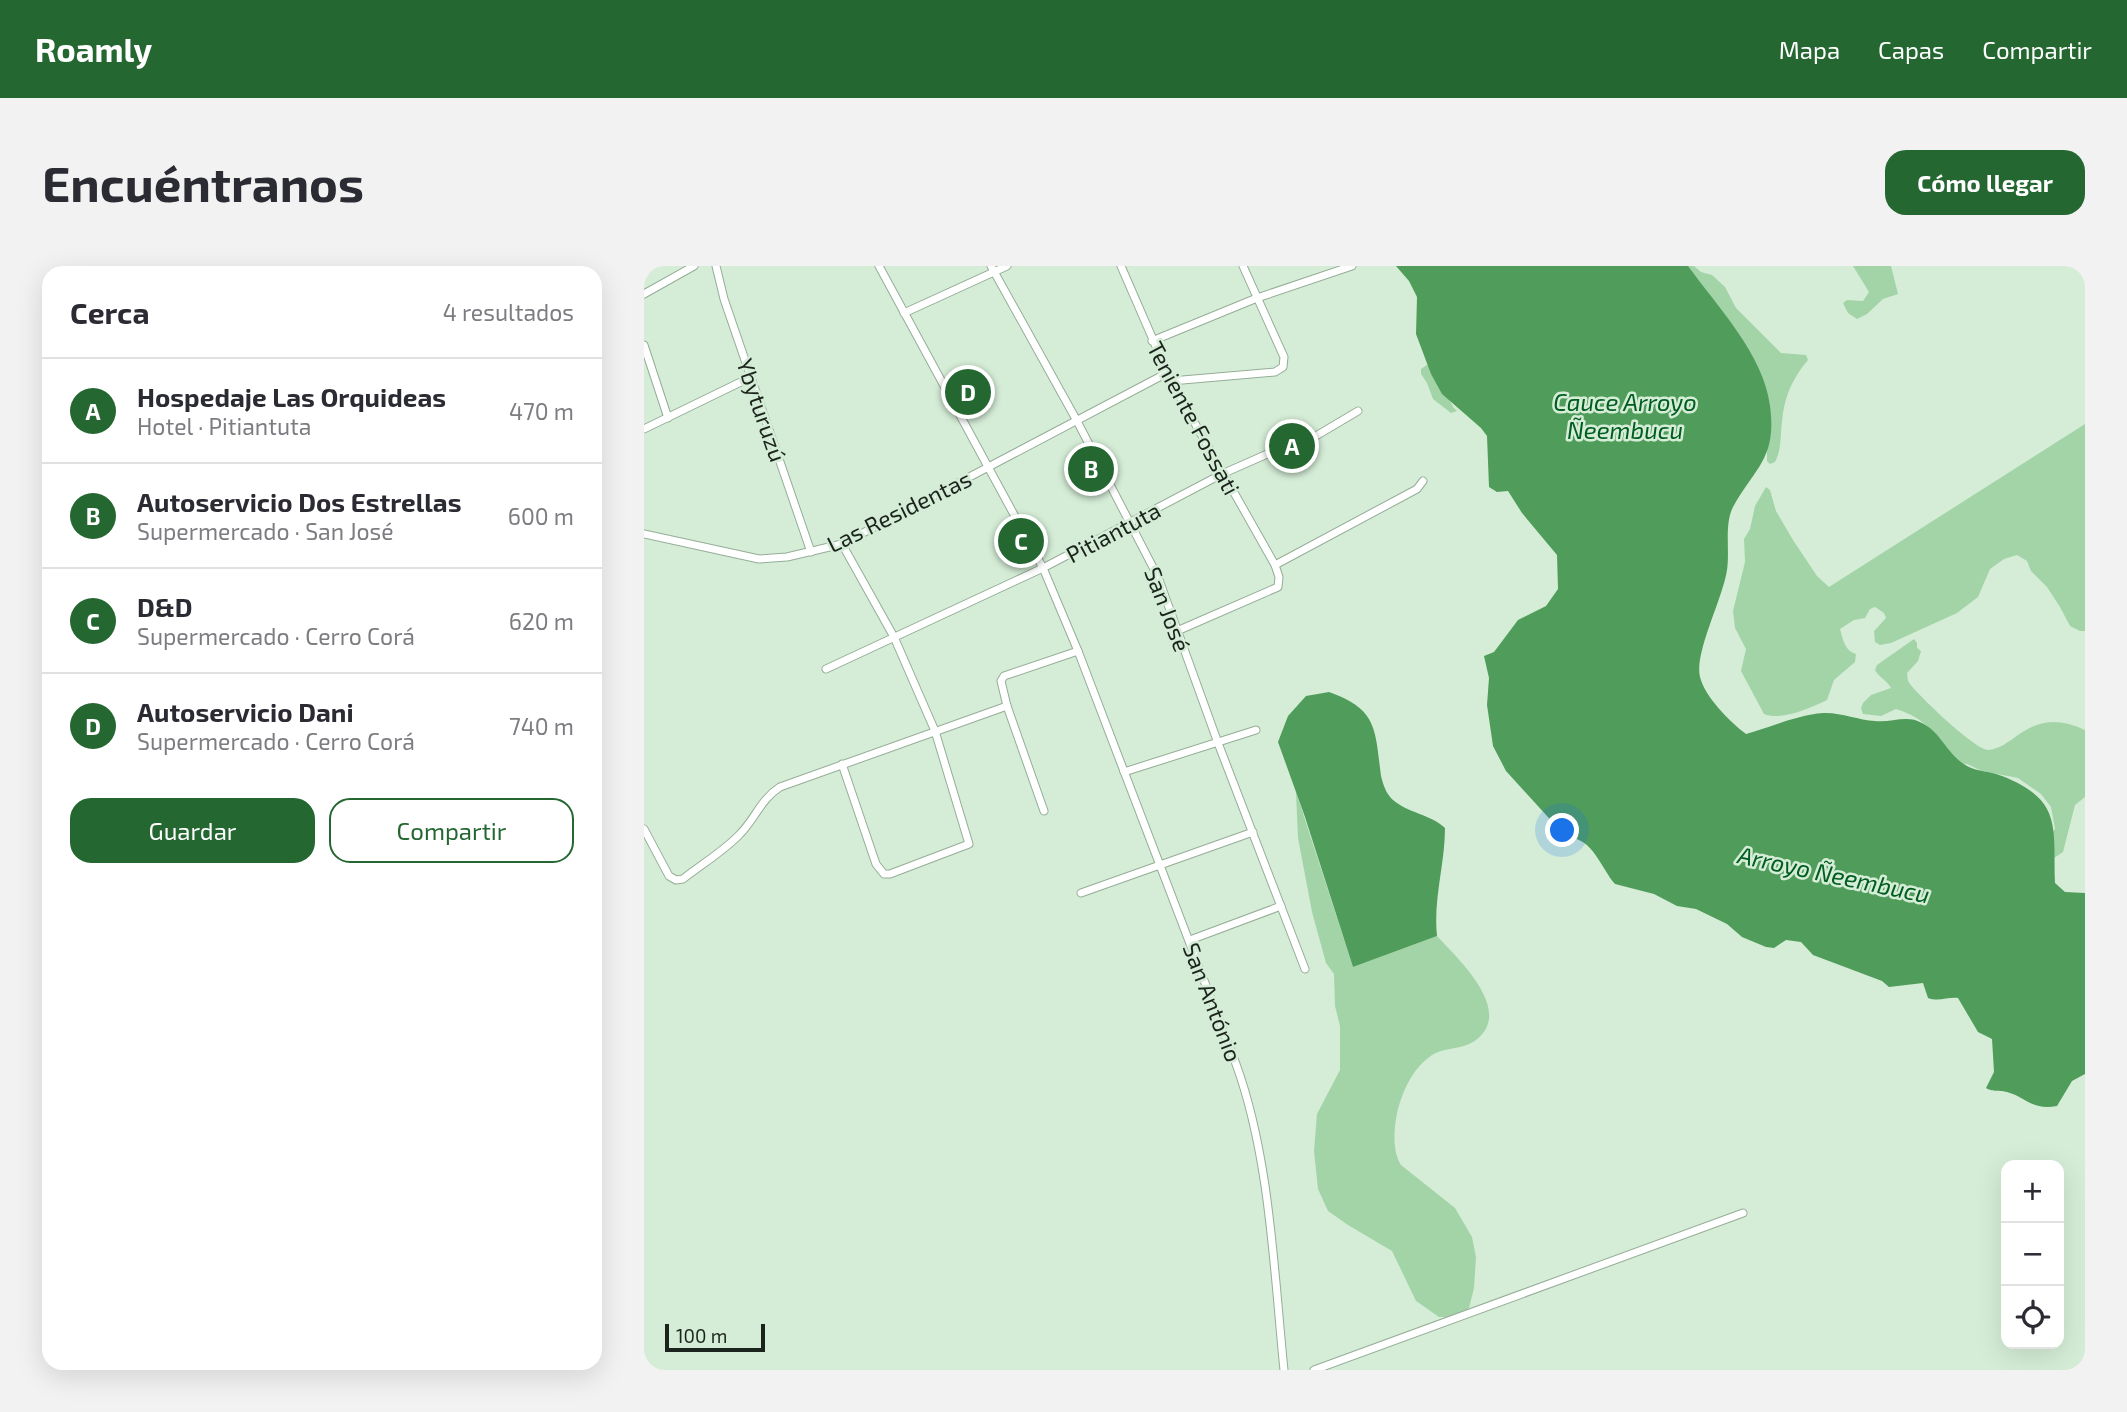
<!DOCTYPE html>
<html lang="es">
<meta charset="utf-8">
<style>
:root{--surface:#fff;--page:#f2f2f3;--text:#2b2b33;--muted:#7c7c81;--line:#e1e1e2;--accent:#246731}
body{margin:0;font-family:"Exo 2",sans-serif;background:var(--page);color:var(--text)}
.controls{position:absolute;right:21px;bottom:21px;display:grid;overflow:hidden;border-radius:14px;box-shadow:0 7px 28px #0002}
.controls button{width:63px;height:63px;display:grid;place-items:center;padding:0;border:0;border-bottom:2px solid var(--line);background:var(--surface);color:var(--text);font:35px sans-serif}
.scale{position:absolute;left:21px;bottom:18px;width:100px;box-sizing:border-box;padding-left:7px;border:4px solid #1b241c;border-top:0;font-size:19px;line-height:24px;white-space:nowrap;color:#1b241c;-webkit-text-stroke:5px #d5edd7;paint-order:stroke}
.you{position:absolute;left:919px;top:565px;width:24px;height:24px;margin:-18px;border:5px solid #fff;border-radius:50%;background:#1a73e8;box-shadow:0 0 0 10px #1a73e833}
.badge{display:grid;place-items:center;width:46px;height:46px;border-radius:50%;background:var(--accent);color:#fff;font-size:23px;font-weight:700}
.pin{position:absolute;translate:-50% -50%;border:4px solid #fff;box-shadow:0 2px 7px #0006}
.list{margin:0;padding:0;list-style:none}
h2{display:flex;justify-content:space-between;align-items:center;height:91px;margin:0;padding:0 28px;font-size:30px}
h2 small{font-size:23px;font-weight:400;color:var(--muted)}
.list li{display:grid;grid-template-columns:46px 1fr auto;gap:21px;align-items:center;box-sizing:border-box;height:105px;padding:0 28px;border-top:2px solid var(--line)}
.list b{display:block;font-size:26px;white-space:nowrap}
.list p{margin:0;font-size:23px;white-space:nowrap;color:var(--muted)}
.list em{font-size:23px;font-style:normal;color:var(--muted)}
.actions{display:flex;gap:14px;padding:21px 28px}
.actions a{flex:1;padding:16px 0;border:2px solid var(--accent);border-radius:21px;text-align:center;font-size:24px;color:var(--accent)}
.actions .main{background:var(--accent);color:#fff}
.icon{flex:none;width:38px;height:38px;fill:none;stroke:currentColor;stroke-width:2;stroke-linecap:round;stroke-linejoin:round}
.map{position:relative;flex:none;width:1441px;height:1104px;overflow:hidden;border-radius:21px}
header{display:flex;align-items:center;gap:42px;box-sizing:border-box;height:98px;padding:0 35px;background:var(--accent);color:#fff}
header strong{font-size:33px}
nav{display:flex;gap:38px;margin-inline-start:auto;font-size:24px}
.intro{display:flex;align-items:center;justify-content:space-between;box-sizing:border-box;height:168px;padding:0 42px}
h1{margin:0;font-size:49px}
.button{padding:18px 32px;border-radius:21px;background:var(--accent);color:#fff;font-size:24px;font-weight:700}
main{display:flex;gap:42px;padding:0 42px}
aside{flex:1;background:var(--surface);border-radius:21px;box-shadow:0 7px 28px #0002}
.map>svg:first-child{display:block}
</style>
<header>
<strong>Roamly</strong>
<nav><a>Mapa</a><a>Capas</a><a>Compartir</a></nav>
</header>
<div class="intro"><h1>Encuéntranos</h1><a class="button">Cómo llegar</a></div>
<main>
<aside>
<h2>Cerca<small>4 resultados</small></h2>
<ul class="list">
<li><span class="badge">A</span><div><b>Hospedaje Las Orquideas</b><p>Hotel · Pitiantuta</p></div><em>470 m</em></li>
<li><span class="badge">B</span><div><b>Autoservicio Dos Estrellas</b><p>Supermercado · San José</p></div><em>600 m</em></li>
<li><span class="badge">C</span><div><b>D&amp;D</b><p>Supermercado · Cerro Corá</p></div><em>620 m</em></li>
<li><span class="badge">D</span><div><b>Autoservicio Dani</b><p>Supermercado · Cerro Corá</p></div><em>740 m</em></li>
</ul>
<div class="actions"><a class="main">Guardar</a><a>Compartir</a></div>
</aside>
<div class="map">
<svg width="1441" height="1104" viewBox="0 0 1441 1104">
<rect width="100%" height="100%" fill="#d5edd7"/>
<g fill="#a3d4a7">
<path d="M 1021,0 L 1050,0 L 1057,6 L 1068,9 L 1081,21 L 1092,42 L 1137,87 L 1162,89 L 1164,94 C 1148,113 1140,131 1138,156 C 1136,170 1138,183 1131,196 L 1126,198 L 1123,195 L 1123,173 Z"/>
<path d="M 1209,0 L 1247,0 L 1254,28 L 1239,33 L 1223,48 L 1213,53 L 1204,47 L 1199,37 L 1203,34 L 1219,35 L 1225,26 Z"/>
<path d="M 787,96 L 809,141 L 813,145 L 807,147 L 789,133 L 783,117 L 777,108 L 777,103 Z"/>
<path d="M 1441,158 L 1441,365 L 1436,365 L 1426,360 L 1416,341 L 1403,321 L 1387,305 L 1383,295 L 1373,289 L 1360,293 L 1346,303 L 1334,331 L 1313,347 L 1247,377 L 1236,379 L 1231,376 L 1230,365 L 1242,352 L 1240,347 L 1231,341 L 1226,343 L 1221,352 L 1210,354 L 1196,363 C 1199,374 1201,385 1212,388 L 1211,396 L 1190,414 L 1183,434 C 1166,442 1138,455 1120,448 L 1097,405 L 1102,383 L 1091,362 L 1089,345 L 1101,296 L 1100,273 L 1106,263 L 1111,240 L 1122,221 L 1126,224 L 1132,245 L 1149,274 L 1173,310 L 1185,321 Z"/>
<path d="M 1270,373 L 1273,377 L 1273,382 L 1277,385 L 1274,395 L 1263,407 C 1264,412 1263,414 1266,418 C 1275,430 1332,485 1345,484 C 1355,483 1366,475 1374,469 C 1396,453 1416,452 1441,464 L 1441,531 L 1431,539 L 1419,586 L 1410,592 L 1401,576 L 1411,563 L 1407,541 L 1397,528 L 1374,512 L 1338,505 L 1323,498 L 1312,497 C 1292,471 1285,453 1252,443 L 1237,450 L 1219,448 L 1217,442 L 1219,437 L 1227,429 L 1247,422 C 1243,414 1235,412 1231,404 L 1233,399 Z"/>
<path d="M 652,526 L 709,701 L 793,670 C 813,692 874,747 829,776 C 816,784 801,781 788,789 C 768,803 759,824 753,847 C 750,863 748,885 757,899 L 811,942 L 828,971 L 832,991 L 830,1022 L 825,1042 L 811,1051 L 795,1051 L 772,1035 L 748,985 L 704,959 L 684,945 L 674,923 L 670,885 L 673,848 L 696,804 L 696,760 L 691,740 L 690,708 L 682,697 L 668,646 L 654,572 Z"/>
</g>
<g fill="#509c5b">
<path d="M 752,0 L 1044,0 C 1073,40 1120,89 1126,140 C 1133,193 1111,201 1089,241 C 1080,259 1086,284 1083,304 C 1079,332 1050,387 1056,411 C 1061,431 1086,456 1102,468 C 1127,461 1153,449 1179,447 C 1196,446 1214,454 1231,455 C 1247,457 1263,448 1278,457 C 1298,467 1303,489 1323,500 C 1334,506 1347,505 1358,510 C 1419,534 1409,561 1411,617 L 1421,626 L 1441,627 L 1441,808 L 1428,815 L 1413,840 C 1385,845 1380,828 1358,825 C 1351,824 1349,826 1342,822 L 1350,806 L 1348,773 L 1334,766 L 1314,732 C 1304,731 1294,736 1284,732 L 1279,717 L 1245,721 L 1238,715 L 1169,689 L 1157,676 L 1142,674 L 1130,682 L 1122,681 L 1098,671 L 1083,658 L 1052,643 L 1033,640 L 1010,628 L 971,618 C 957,602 948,570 923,572 L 862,505 L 849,480 L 843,439 L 845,412 L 840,390 L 850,386 L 874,354 L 902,340 L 914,323 L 913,289 L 878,247 L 864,225 L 853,226 L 845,221 L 843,170 L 837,162 L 798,128 L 787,108 L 772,68 L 773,31 L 765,15 Z"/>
<path d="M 685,426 C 734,443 731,464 737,510 C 739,518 742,528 749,534 C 764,547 786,548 801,562 C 801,598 789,634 793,670 L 709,701 L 661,551 L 634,476 L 644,450 L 662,430 Z"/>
</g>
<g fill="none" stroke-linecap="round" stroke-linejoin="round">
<defs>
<g id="minor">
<path d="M 72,0 L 80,33 L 167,286"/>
<path d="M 235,0 L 399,302 L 434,385 L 592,798 C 626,891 630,1006 640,1104"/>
<path d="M 347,0 L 433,155 L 514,311 L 574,477 L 661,703"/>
<path d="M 477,0 L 527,115 L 631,299"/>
<path d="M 0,28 L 50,0"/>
<path d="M 260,47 L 363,0"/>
<path d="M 508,75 L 613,32 L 708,0"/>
<path d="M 0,79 L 24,152"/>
<path d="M 527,115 L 631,106 L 639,101 L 640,91 L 599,0"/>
<path d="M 0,163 L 107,111"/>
<path d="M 0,268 L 115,293 L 143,291 L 198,278 L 523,107"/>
<path d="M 533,365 L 634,321 L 635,311 L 631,299 L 773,223 L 779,215"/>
<path d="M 182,403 L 399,302 L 578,208 L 639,181 L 650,183 L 714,145"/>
<path d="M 198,498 L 232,598 L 240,608 L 246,608 L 325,578 L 291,465 L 250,371 L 198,278"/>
<path d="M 480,506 L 612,464"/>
<path d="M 400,545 L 363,440 L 357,415 L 360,410 L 434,385"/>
<path d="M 0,563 L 25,610 L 32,614 L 39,613 C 58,598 80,585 96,568 C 111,553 117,533 136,521 L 363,440"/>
<path d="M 437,627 L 609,566"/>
<path d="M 546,674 L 637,640"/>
<path d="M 670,1104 L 1099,947"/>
</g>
</defs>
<use href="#minor" stroke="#95ad97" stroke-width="9"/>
<use href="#minor" stroke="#fff" stroke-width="7"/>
</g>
<g text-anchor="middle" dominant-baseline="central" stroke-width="5" stroke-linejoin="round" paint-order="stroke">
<g font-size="23" fill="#1b241c" stroke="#d5edd7">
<text transform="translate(118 144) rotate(71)">Ybyturuzú</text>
<text transform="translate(550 152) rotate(62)">Teniente Fossati</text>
<text transform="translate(255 245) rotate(-26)">Las Residentas</text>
<text transform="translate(469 266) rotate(-28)">Pitiantuta</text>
<text transform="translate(524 343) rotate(69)">San José</text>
<text transform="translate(569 736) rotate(69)">San António</text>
</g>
<g font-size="24" font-style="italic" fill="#015d1f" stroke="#d5edd7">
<text x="981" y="135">Cauce Arroyo<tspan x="981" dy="28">Ñeembucu</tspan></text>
<text transform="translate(1190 608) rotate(12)">Arroyo Ñeembucu</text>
</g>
</g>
</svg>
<div class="controls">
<button>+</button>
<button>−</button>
<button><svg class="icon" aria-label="locate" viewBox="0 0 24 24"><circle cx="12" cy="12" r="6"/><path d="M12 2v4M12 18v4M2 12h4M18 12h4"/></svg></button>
</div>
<div class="scale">100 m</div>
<div class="you"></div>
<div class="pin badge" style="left:648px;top:180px">A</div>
<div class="pin badge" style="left:447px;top:203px">B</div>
<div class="pin badge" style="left:377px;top:275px">C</div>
<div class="pin badge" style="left:324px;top:126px">D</div>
</div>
</main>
